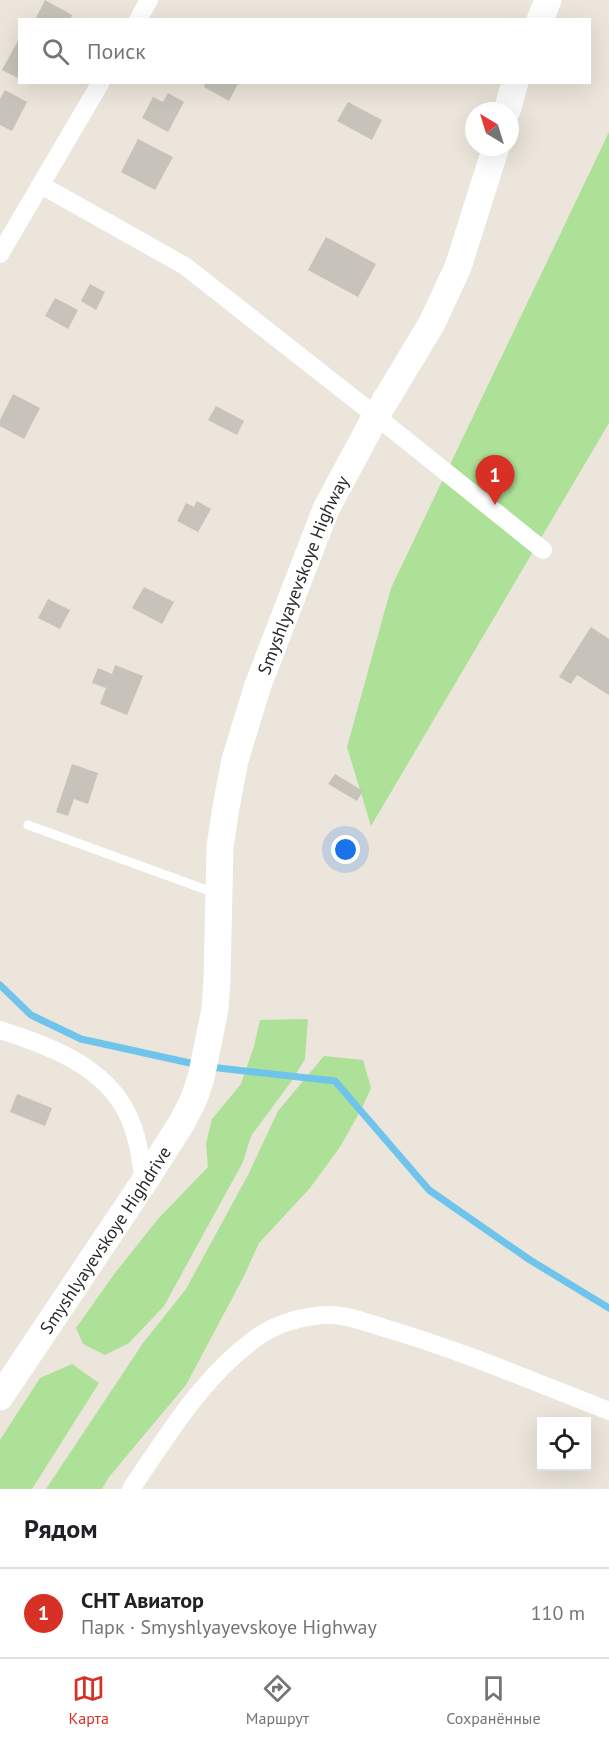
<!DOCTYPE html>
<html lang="ru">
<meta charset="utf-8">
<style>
:root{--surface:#fff;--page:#f6f6f6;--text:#202124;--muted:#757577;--line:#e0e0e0;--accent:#d93025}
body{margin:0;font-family:"PT Sans",sans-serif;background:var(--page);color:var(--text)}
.controls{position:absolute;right:18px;bottom:18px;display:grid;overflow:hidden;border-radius:0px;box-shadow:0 6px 24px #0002}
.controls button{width:54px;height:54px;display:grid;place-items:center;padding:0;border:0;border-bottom:2px solid var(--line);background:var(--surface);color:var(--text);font:30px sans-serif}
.compass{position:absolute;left:465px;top:102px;width:54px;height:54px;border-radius:50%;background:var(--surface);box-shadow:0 6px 24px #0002;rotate:322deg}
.you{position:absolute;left:346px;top:850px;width:21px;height:21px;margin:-15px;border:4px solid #fff;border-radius:50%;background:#1a73e8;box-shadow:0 0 0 9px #1a73e833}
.badge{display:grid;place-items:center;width:39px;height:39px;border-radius:50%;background:var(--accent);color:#fff;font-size:20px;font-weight:700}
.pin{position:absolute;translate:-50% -50px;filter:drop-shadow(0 2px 3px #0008)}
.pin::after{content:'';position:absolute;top:32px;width:21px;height:18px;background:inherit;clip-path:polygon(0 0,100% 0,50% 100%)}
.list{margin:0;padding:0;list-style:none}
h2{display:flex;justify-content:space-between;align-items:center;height:78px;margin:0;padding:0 24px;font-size:26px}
h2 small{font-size:20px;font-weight:400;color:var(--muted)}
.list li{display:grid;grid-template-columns:39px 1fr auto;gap:18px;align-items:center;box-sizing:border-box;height:90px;padding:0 24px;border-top:2px solid var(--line)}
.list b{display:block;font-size:22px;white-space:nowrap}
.list p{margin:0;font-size:20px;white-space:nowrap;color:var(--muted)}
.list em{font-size:20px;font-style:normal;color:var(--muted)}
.icon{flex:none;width:33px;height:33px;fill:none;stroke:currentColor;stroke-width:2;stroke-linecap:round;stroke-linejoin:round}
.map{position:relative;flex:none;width:609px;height:1489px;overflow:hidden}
.search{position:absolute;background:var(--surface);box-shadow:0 6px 24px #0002;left:18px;right:18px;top:18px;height:66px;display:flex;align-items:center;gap:15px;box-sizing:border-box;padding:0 21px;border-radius:0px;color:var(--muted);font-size:22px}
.sheet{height:168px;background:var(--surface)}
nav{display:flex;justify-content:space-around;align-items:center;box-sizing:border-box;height:84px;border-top:2px solid var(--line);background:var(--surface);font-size:16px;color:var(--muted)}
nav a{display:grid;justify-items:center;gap:3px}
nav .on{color:var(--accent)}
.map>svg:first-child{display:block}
</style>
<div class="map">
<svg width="609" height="1489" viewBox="0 0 609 1489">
<rect width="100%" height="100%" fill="#ebe5db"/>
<g fill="#ade198">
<path d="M 609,132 L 609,423 L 371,826 L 347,747 L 391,588 Z"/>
<path d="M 308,1019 L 305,1059 L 291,1082 L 251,1136 L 243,1162 L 164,1306 L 129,1343 L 105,1355 L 83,1344 L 76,1328 L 115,1273 L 158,1219 L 208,1167 L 206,1144 L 212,1119 L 241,1084 L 254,1046 L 260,1020 Z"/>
<path d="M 324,1056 L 363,1060 L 371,1088 L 362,1108 L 340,1147 L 310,1188 L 259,1243 L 244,1276 L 186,1385 L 109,1477 L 102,1489 L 46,1489 L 143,1343 L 186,1289 L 249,1173 L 278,1111 Z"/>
<path d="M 72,1364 L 99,1383 L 32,1489 L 0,1489 L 0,1440 L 40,1378 Z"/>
</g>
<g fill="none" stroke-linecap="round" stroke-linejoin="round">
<g stroke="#6fc4ec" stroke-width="7">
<path d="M 0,985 L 31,1015 L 81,1039 L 199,1065"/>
<path d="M 210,1067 L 335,1081 L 429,1190 L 530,1260 L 609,1308"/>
</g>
</g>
<g fill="#c7c3ba">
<path d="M 45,0 L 72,15 L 70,20 L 35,20 Z"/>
<path d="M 20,37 L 20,79 L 2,70 Z"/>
<path d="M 206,82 L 239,82 L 229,101 L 204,87 Z"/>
<path d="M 5,90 L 27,102 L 12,131 L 0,125 L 0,99 Z"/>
<path d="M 168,93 L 184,102 L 168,132 L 142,118 L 153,97 L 163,102 Z"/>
<path d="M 348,102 L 382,120 L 372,140 L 337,121 Z"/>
<path d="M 138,139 L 173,157 L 155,190 L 121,172 Z"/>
<path d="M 326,237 L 376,264 L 358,297 L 308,270 Z"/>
<path d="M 90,284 L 105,292 L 96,310 L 81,301 Z"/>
<path d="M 55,298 L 78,310 L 68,329 L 45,316 Z"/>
<path d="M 13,394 L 40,408 L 24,439 L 0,426 L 0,420 Z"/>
<path d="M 216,406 L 244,421 L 237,435 L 208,420 Z"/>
<path d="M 197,501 L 211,509 L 198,532 L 177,521 L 186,503 L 194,507 Z"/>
<path d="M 144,587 L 174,602 L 162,624 L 132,608 Z"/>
<path d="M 48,599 L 70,610 L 60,629 L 38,618 Z"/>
<path d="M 591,627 L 609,639 L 609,695 L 577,675 L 571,684 L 559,677 Z"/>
<path d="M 115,665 L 143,676 L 127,715 L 100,704 L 106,688 L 92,683 L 98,668 L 112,674 Z"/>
<path d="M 72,764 L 98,773 L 88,804 L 74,799 L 68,816 L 56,812 Z"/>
<path d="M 335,774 L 363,791 L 357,801 L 328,784 Z"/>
<path d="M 17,1094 L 52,1108 L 45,1126 L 10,1112 Z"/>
</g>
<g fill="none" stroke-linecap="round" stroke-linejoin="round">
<path stroke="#fff" stroke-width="9" d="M 28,825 L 215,893"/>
<g stroke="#fff" stroke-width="18">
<path d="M 138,20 L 149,0"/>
<path d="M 41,185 L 185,266 L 376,416 L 543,550"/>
<path d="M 0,254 L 101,82"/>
<path d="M 0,1030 C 48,1045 105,1066 128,1115 C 138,1136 141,1160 144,1182"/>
<path d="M 131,1489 C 168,1435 202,1377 256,1338 C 275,1324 304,1315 329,1315 C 349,1315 371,1324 391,1330 C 465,1352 537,1383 609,1411"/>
</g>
<g stroke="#fff" stroke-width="27">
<path d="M 540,20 L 548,0"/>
<path d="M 507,111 L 515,82"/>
<path id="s1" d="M 0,1397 L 144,1182 L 181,1124 L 193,1101 L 201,1078 L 215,1009 L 217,980 L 220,847 L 226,807 L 235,760 L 258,685 L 326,509 L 376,416 L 432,323 L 458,267 L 496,147"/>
</g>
</g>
<g text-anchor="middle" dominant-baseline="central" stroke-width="4.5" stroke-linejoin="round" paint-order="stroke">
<g font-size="18" fill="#292929" stroke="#fff">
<text stroke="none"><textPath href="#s1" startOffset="896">Smyshlyayevskoye Highway</textPath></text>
<text stroke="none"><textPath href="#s1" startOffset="189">Smyshlyayevskoye Highdrive</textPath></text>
</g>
</g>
</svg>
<div class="controls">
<button><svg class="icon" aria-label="locate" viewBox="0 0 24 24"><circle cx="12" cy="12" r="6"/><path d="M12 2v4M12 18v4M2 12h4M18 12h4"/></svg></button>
</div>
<svg class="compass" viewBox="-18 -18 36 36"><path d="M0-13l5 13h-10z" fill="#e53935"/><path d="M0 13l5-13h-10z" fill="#757577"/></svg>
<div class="you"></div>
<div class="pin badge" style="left:495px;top:505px">1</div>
<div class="search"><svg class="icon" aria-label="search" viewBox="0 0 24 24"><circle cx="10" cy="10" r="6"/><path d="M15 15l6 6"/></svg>Поиск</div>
</div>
<section class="sheet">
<h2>Рядом<small></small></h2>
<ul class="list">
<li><span class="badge">1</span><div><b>СНТ Авиатор</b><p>Парк · Smyshlyayevskoye Highway</p></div><em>110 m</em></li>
</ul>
</section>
<nav>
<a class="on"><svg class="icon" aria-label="map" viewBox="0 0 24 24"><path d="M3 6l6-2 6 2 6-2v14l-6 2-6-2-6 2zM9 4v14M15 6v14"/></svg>Карта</a>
<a><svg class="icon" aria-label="directions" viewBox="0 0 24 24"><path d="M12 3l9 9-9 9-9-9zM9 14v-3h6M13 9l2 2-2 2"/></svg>Маршрут</a>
<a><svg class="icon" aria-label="saved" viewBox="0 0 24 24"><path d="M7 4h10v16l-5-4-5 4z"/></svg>Сохранённые</a>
</nav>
